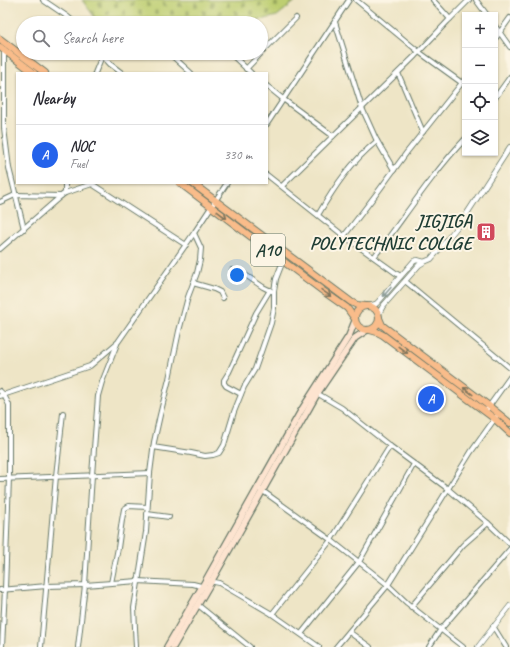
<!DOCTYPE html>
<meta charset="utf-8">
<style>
:root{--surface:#fff;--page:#f2f2f3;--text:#2b2b33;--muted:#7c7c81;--line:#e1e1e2;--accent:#2563eb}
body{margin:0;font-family:Caveat,sans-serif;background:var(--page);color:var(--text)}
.controls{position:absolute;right:12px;top:12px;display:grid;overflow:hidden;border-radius:0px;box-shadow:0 1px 3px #0004}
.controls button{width:36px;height:36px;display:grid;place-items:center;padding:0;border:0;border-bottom:1px solid var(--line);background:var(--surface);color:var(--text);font:20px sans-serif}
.you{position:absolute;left:237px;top:275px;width:14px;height:14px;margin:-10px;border:3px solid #fff;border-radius:50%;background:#1a73e8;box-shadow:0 0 0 6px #1a73e833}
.badge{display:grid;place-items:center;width:26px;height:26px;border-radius:50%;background:var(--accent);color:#fff;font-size:13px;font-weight:700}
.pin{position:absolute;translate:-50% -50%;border:2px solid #fff;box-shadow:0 1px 4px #0006}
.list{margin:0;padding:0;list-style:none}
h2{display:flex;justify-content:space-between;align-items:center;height:52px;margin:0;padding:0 16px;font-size:17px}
h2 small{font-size:13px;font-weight:400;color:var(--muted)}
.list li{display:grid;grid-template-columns:26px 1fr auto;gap:12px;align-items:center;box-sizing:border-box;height:60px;padding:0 16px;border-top:1px solid var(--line)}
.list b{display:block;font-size:15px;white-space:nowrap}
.list p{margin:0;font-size:13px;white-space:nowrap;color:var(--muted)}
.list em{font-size:13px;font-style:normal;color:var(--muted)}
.icon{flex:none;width:22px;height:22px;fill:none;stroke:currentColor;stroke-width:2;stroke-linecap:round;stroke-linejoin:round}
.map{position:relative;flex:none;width:510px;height:647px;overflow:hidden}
.search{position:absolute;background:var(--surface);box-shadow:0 1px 3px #0004;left:16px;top:16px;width:252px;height:44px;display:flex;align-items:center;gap:10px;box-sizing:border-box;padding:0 14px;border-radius:22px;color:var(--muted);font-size:15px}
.panel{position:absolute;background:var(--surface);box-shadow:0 1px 3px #0004;left:16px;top:72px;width:252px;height:112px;border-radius:0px}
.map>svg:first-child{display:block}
</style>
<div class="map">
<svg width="510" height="647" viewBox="0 0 510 647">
<defs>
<pattern id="cemetery-stones" width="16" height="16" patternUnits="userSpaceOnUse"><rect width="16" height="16" fill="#bdce71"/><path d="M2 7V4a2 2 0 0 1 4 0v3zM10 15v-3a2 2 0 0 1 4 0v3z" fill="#99a85e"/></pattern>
</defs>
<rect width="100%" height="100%" fill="#fcf5e5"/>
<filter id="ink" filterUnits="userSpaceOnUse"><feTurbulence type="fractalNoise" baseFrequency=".025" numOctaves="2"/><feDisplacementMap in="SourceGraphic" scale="8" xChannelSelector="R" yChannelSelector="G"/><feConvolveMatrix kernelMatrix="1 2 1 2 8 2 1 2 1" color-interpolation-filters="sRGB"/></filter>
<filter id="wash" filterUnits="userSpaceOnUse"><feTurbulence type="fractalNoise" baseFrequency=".012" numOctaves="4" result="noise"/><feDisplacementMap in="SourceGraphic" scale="16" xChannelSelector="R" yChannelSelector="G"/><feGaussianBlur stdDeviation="0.9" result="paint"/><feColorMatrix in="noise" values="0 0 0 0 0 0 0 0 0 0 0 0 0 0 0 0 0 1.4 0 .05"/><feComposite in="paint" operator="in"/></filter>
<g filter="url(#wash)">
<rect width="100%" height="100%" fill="#eee5c6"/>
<path fill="url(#cemetery-stones)" stroke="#6e8652" d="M 82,0 L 297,0 L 277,16 L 248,23 L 99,23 Z"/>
</g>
<g filter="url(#ink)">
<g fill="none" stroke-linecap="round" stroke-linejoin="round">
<defs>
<g id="minor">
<path d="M 43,0 L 68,17 L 75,23"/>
<path d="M 356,0 L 419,52 L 462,83"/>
<path d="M 433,0 L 450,19"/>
<path d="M 476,0 L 487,15"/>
<path d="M 335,22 L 362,108 L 376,139 L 394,170"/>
<path d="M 495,26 L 510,47"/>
<path d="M 495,39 L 510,18"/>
<path d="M 4,49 L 4,128 L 9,168 L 24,229"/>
<path d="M 100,53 L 110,64 L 122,73"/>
<path d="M 169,53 L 191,73"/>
<path d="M 230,53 L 251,73"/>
<path d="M 246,69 L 269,45 L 296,18"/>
<path d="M 95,73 L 102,56 L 105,53"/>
<path d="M 398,73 L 423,132"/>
<path d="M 267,86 L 283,99 L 333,136"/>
<path d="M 495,98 L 510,77"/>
<path d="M 267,124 L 349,0"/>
<path d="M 267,175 L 344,236 L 400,276"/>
<path d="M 282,186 L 415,56 L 448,21 L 469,0"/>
<path d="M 65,193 L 65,183"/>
<path d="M 0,202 L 15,195 L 61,196"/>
<path d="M 318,215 C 335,186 351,162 377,141"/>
<path d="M 344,236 L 377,193 L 407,152 L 465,79"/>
<path d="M 0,249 L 61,196 L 65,193 L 92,184 L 186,245"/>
<path d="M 374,257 C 404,218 431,175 465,139"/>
<path d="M 232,270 L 241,272 L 263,287 L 271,291"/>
<path d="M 405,281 L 510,368"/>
<path d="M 193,283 L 214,289 L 220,292 L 223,298"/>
<path d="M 0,391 L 4,395 L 9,405 L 9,478 L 5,589 L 2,647"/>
<path d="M 315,392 L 342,408 L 390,446 L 448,489 L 488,523 L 510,544"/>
<path d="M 241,394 L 226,386 L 224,383 L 224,380 L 229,372 L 256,313 L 270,290"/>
<path d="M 0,396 L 90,366 L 118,342 L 194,233 L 227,183"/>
<path d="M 485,412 L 510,377"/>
<path d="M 153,447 L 191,453 L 205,456 L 213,455 L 219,453 L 224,445 L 234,412 L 244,387 L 255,369 L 271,323 L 274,308 L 274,291 L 276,279 L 283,261"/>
<path d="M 0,479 L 150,473"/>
<path d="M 260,489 L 331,540 L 388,585 L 407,603 L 463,647"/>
<path d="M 147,514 L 169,517"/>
<path d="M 209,581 L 219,583 L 272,614 L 319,647"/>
<path d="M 111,583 L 118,548 L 122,520 L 124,509 L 129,506 L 147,507"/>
<path d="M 0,590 L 47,586 L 85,585 L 138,581 L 193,584 L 205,587"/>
<path d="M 198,605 L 250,647"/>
<path d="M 411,607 L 463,545 L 488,523"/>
<path d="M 272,614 L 331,540 L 390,446"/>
<path d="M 493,626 L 506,647"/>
<path d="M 349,632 L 370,647"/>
<path d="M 301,634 L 359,562 L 414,464"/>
<path d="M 41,647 L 56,476 L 63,413"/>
<path d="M 78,647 L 85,585 L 92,475 L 98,396 L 102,382 L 117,344"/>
<path d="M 136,647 L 134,608 L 146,532 L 150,473 L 154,442 L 160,415 L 169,379 L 179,331 L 188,297 L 197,273 L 200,260 L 201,248 L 194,233"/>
<path d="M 336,647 L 388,585 L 471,452 L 496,417"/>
<path d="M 429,647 L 441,629 L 510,549"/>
</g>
<g id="tertiary">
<path d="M 369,306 L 376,304 L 379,301 L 414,261 L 417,260 L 424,262"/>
<path d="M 378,315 L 383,306 L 419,265 L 424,262 L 431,259 L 446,241 L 464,218 L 510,147"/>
<path d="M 478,647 L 510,606"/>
</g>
<g id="secondary">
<path d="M 167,647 L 206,580 L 301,411 L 349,336 L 355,321"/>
<path d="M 173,647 L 211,582 L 317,394 L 355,338 L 367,330"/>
</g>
<g id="trunk">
<path d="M 0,39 L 45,73"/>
<path d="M 0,47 L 34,73"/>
<path d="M 180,183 L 283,261 L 323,291 L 347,308 L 355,319"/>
<path d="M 192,183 L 351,302 L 357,305 L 366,306"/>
<circle cx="367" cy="318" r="12"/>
<path d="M 379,318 L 382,325 L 387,329 L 489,406 L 510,423"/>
<path d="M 370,330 L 377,332 L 383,335 L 495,419 L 510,433"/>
</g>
</defs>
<use href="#minor" stroke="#677867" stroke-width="6"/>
<use href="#tertiary" stroke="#677867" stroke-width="6"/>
<use href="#secondary" stroke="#677867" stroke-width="8"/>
<use href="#trunk" stroke="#677867" stroke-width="8"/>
<use href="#minor" stroke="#fff" stroke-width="4"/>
<use href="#tertiary" stroke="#fff" stroke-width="4.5"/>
<use href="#secondary" stroke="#fde4d0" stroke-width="5.5"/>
<use href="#trunk" stroke="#f9bc8a" stroke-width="6"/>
</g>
<defs><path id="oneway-shaft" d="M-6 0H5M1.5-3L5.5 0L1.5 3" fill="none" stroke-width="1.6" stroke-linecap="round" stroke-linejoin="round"/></defs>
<g stroke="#81765b">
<use href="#oneway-shaft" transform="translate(222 215) rotate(37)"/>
<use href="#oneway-shaft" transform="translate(326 293) rotate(35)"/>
<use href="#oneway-shaft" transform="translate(403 350) rotate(37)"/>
<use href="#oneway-shaft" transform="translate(468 391) rotate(-143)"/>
</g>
<use stroke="#8f9e9a" href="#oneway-shaft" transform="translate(387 292) rotate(131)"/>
</g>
<defs>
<symbol id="building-square" viewBox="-11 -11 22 22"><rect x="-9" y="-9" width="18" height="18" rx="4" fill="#d1495b" stroke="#fcf5e5"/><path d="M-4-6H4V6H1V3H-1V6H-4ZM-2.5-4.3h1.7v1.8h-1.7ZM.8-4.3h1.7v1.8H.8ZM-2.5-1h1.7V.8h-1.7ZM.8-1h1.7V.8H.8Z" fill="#fff"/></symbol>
</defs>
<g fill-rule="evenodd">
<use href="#building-square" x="475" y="221" width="22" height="22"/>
</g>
<g text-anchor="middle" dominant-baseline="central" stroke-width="4" stroke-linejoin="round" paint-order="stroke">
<rect fill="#fcf5e5" stroke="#617469" stroke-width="1" x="251" y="234" width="34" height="32" rx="3"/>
<g font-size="18" font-weight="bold" fill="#1f3d34">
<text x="268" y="250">A10</text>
</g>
<g font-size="19" font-weight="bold" fill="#1f3d34" stroke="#fcf5e5" text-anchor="end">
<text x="472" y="221">JIGJIGA<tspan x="472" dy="22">POLYTECHNIC COLLGE</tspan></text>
</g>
</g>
</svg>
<div class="controls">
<button>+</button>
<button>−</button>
<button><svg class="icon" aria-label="locate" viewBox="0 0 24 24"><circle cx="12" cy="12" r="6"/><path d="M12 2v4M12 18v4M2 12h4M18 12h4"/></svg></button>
<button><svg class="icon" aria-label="layers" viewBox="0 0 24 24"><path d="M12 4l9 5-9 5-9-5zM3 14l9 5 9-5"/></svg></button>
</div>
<div class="you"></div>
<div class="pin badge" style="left:431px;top:399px">A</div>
<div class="search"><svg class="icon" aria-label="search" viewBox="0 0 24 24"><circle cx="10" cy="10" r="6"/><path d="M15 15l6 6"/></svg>Search here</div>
<section class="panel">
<h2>Nearby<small></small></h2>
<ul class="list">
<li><span class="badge">A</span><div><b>NOC</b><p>Fuel</p></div><em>330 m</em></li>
</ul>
</section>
</div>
